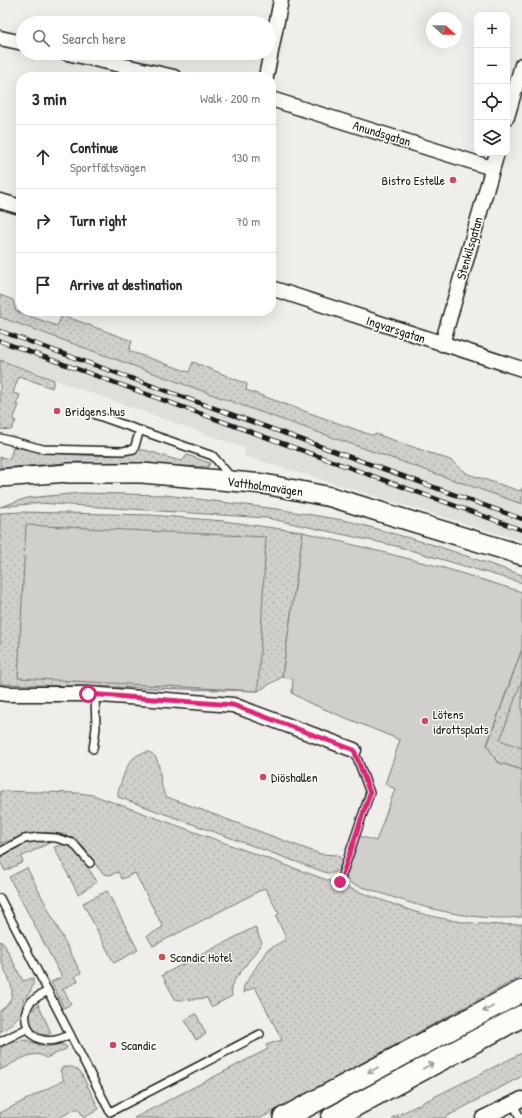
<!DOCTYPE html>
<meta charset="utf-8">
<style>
:root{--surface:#fff;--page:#f2f2f3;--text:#2b2b33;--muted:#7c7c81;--line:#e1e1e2}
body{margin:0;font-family:"Patrick Hand",sans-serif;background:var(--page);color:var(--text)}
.controls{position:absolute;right:12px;top:12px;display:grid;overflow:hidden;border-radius:8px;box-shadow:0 4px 16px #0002}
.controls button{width:36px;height:36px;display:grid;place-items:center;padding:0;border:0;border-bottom:1px solid var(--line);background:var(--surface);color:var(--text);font:20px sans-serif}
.compass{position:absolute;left:426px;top:12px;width:36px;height:36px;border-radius:50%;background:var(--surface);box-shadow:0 4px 16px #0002;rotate:111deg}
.stop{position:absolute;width:12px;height:12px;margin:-9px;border:3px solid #db2777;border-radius:50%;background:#fff}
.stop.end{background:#db2777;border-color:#fff;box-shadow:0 1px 4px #0008}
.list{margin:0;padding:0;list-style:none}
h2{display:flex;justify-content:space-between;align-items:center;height:52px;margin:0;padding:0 16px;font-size:17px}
h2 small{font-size:13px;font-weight:400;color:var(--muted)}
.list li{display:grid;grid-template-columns:26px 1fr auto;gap:12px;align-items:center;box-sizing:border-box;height:64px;padding:0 16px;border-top:1px solid var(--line)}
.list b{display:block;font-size:15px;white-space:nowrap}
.list p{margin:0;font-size:13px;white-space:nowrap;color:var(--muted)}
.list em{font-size:13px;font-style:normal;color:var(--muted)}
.icon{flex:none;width:22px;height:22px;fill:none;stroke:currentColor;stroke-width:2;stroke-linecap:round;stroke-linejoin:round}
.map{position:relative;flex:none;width:522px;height:1118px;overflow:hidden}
.search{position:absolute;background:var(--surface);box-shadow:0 4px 16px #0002;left:16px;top:16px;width:260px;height:44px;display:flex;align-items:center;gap:10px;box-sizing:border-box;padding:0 14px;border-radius:22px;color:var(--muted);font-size:15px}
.panel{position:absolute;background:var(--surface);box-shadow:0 4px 16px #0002;left:16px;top:72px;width:260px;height:244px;border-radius:16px}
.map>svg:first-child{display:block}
</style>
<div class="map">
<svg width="522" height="1118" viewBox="0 0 522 1118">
<defs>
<pattern id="green-dots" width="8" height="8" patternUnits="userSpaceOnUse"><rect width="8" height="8" fill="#d0cfcc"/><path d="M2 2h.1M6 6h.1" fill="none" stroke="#b2b1af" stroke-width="1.8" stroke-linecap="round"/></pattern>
</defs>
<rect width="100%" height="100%" fill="#f0eeea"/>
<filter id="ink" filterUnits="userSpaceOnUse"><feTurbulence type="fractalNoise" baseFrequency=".025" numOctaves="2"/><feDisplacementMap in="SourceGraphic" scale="8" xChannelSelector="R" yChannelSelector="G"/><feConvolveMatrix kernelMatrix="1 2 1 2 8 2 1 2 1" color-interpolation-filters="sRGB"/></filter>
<g filter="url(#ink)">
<path fill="#e0deda" d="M 0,317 L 522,504 L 522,541 L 244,456 L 244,448 L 0,360 Z"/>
<g fill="url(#green-dots)" stroke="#767674">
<path d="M 0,295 L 13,300 L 16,311 L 57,326 L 62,315 L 132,341 L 129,351 L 189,372 L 193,362 L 247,384 L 246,390 L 371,435 L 376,434 L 450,460 L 468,474 L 520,491 L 522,488 L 522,504 L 249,408 L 0,317 Z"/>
<path d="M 0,360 L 54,380 L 52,388 L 19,376 L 13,393 L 20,395 L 16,405 L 19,405 L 13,420 L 16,421 L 11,430 L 0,429 Z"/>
<path d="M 13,447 C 50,454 89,457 127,455 C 132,454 136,450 141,450 C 147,449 172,460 182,461 L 187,455 L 210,463 L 208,467 L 78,462 L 0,468 L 0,457 L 10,459 Z"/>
<path d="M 81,493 L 165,495 L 277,509 L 348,521 L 434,545 L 522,575 L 522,583 L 396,546 L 267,518 L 39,503 L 0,507 L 27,498 Z"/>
<path d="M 21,512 L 151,515 L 223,521 L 303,532 L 282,677 L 258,691 L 0,684 L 0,513 Z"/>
<path d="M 522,649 L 522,770 L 497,762 L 487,746 Z"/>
<path d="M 148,752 C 165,756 156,786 167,797 L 320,854 L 337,855 L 343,860 L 339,870 L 333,873 L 327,873 L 121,798 L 118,797 L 118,792 C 124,775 127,754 148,752 Z"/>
<path d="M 0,791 L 79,793 L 93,795 L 412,911 C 447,921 485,927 522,924 L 522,976 L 261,1118 L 134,1118 L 268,1049 L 266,1045 L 282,1040 L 255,987 L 243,993 L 244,986 L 267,950 L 285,940 L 285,936 L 276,916 L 279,914 L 265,888 L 153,946 L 147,936 L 163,927 L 135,873 L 122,879 L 118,872 L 110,875 L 104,874 C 95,867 91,855 83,847 C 61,823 27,834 0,844 Z"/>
<path d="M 36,840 L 51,842 L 21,857 L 23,862 L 5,871 L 0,861 L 0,856 L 16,846 Z"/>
<path d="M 67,843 C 81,853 88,868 97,882 L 78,894 L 54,847 Z"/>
<path d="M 27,868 L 81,973 L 75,976 L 78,981 L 63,989 L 71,1004 L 64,1008 L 51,982 L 62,977 L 9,877 Z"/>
<path d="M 107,891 L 138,950 L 114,963 L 83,903 Z"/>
<path d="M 255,927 L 262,943 L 234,981 L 231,988 L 232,996 L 211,1007 L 207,998 L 181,1000 L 175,999 L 162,975 Z"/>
<path d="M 0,941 L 4,944 L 23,981 L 33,978 C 34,988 30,993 23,1000 C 25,1013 11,1026 0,1032 L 0,1011 C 23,995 7,979 1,960 C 0,955 0,947 0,941 Z"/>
<path d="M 38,1004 L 51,1033 C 38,1039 33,1030 28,1019 L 30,1013 Z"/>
<path d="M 196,1014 L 206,1034 L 196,1040 L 185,1020 Z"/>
<path d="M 26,1040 L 45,1047 L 62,1044 L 67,1047 L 66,1049 L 46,1058 C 34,1047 12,1065 0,1070 L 0,1048 L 14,1041 Z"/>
<path d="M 522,1053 L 522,1076 L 444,1118 L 392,1118 Z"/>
<path d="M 63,1067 L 72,1067 L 80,1071 L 99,1109 L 84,1118 L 78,1108 L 58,1118 L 0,1118 L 0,1113 L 64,1080 L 60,1070 Z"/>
</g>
<g fill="#d0cfcc" stroke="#767674">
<path d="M 26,525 L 266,537 L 258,691 L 18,678 Z"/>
<path d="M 303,532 L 441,567 L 522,592 L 522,649 L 487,745 L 497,762 L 522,770 L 522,917 C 471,922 419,907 372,890 C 364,887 352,886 347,880 L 346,873 L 359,836 L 376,841 L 395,789 L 385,784 L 400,740 L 307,702 L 292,693 L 293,679 L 282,677 Z"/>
<path d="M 522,680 L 522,748 L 500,740 Z"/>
</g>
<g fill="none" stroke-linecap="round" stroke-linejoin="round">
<defs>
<g id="service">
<path d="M 96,415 L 213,456 L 231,477"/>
<path d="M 0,438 L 43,449 L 123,451 L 134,449 L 140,430"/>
<path d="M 93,749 L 96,728 L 95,695"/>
<path d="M 0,852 L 24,839 L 39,837 L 56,838 L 73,843 L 90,863"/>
<path d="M 340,881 L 370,793 L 354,750"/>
<path d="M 0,898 L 110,1112 L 260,1034"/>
<path d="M 48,991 C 42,994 34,998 30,1003 C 21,1016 27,1037 43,1040 C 53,1042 62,1039 70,1034"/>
<path d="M 0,1042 L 28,1028"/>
<path d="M 513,1103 L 520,1118"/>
</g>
<g id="minor">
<path d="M 0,38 L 23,43"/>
<path d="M 67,53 L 174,77"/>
<path d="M 266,77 L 281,0"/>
<path d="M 271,99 L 492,168"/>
<path d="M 507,117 L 522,65"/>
<path d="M 0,201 L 21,207"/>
<path d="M 271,288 L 522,369"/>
<path d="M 442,344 L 497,153"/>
<path d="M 0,693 L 7,694 L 88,694 L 233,705 L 354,750"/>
<path d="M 483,1118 L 522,1099"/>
</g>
<path id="tertiary" d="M 0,478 L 68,473"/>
<path id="secondary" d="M 68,473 L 142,473 L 264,484 L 331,497 L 522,555"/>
<g id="primary">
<path d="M 284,1118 L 522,991"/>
<path d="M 332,1118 L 522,1016"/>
</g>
</defs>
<use href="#service" stroke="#1c1c1c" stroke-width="10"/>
<use href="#minor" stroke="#1c1c1c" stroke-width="17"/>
<use href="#tertiary" stroke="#1c1c1c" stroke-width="20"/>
<use href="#secondary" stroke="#1c1c1c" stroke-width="22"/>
<use href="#primary" stroke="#1c1c1c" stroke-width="24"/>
<use href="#service" stroke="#fdfcf7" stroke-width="7"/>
<use href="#minor" stroke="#fdfcf7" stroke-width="14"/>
<use href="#tertiary" stroke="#fdfcf7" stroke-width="17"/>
<use href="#secondary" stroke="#fdfcf7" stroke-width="19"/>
<use href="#primary" stroke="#fdfcf7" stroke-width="21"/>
<defs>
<g id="rail">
<path d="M 0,331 L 522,519"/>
<path d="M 0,341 L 522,530"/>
</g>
</defs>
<use href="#rail" stroke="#1c1c1c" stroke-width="4.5"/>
<use href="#rail" stroke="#fdfcf7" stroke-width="3" stroke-dasharray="9" stroke-linecap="butt"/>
</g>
<defs><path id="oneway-shaft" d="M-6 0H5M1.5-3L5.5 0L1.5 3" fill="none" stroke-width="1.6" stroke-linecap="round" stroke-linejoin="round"/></defs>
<g stroke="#989794">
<use href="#oneway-shaft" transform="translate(488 1009) rotate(152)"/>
<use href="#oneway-shaft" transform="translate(428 1066) rotate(-28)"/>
<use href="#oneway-shaft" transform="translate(373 1070) rotate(152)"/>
</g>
</g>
<g fill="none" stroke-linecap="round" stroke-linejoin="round" filter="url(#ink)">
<path stroke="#db2777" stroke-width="5" d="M 88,694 L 233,705 L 354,750 L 370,793 L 340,882"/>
</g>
<g fill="#d1495b" stroke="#fdfcf7" stroke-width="1.5">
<circle cx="453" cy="180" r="4"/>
<circle cx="57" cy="411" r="4"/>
<circle cx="425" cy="721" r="4"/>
<circle cx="263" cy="777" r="4"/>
<circle cx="162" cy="957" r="4"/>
<circle cx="113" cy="1045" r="4"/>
</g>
<g text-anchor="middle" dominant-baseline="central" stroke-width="3" stroke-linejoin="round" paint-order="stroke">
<g font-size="13" fill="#1c1c1c" stroke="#fdfcf7">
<text transform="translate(382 133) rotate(17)">Anundsgatan</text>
<text transform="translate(469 248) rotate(-74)">Stenkilsgatan</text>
<text transform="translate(396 329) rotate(18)">Ingvarsgatan</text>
<text transform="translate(265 486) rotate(8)">Vattholmavägen</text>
</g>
<g font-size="13" fill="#1c1c1c" stroke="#fdfcf7" text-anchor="start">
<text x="445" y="180" text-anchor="end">Bistro Estelle</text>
<text x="65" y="411">Bridgens hus</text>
<text x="433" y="714">Lötens<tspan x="433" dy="15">idrottsplats</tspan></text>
<text x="271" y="777">Diöshallen</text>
<text x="170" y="957">Scandic Hotel</text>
<text x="121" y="1045">Scandic</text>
</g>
</g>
</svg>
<div class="controls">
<button>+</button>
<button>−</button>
<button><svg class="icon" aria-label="locate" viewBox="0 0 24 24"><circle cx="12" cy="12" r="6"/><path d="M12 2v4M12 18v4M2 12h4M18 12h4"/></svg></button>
<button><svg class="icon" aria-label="layers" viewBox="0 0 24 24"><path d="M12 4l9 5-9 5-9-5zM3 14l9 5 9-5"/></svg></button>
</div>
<svg class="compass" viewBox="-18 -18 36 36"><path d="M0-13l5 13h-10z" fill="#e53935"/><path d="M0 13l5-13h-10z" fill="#7c7c81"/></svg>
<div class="stop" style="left:88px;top:694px"></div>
<div class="stop end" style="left:340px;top:882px"></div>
<div class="search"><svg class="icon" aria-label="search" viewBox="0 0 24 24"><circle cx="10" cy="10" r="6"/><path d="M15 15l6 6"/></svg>Search here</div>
<section class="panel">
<h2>3 min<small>Walk · 200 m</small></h2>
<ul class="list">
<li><svg class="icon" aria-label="ahead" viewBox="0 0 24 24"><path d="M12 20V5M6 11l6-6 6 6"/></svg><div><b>Continue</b><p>Sportfältsvägen</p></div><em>130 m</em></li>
<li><svg class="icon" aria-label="right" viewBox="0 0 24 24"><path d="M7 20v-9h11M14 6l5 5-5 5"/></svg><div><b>Turn right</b></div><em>70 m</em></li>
<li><svg class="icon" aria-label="arrive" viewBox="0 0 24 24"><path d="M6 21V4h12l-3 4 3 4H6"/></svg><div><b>Arrive at destination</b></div></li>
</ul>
</section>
</div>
